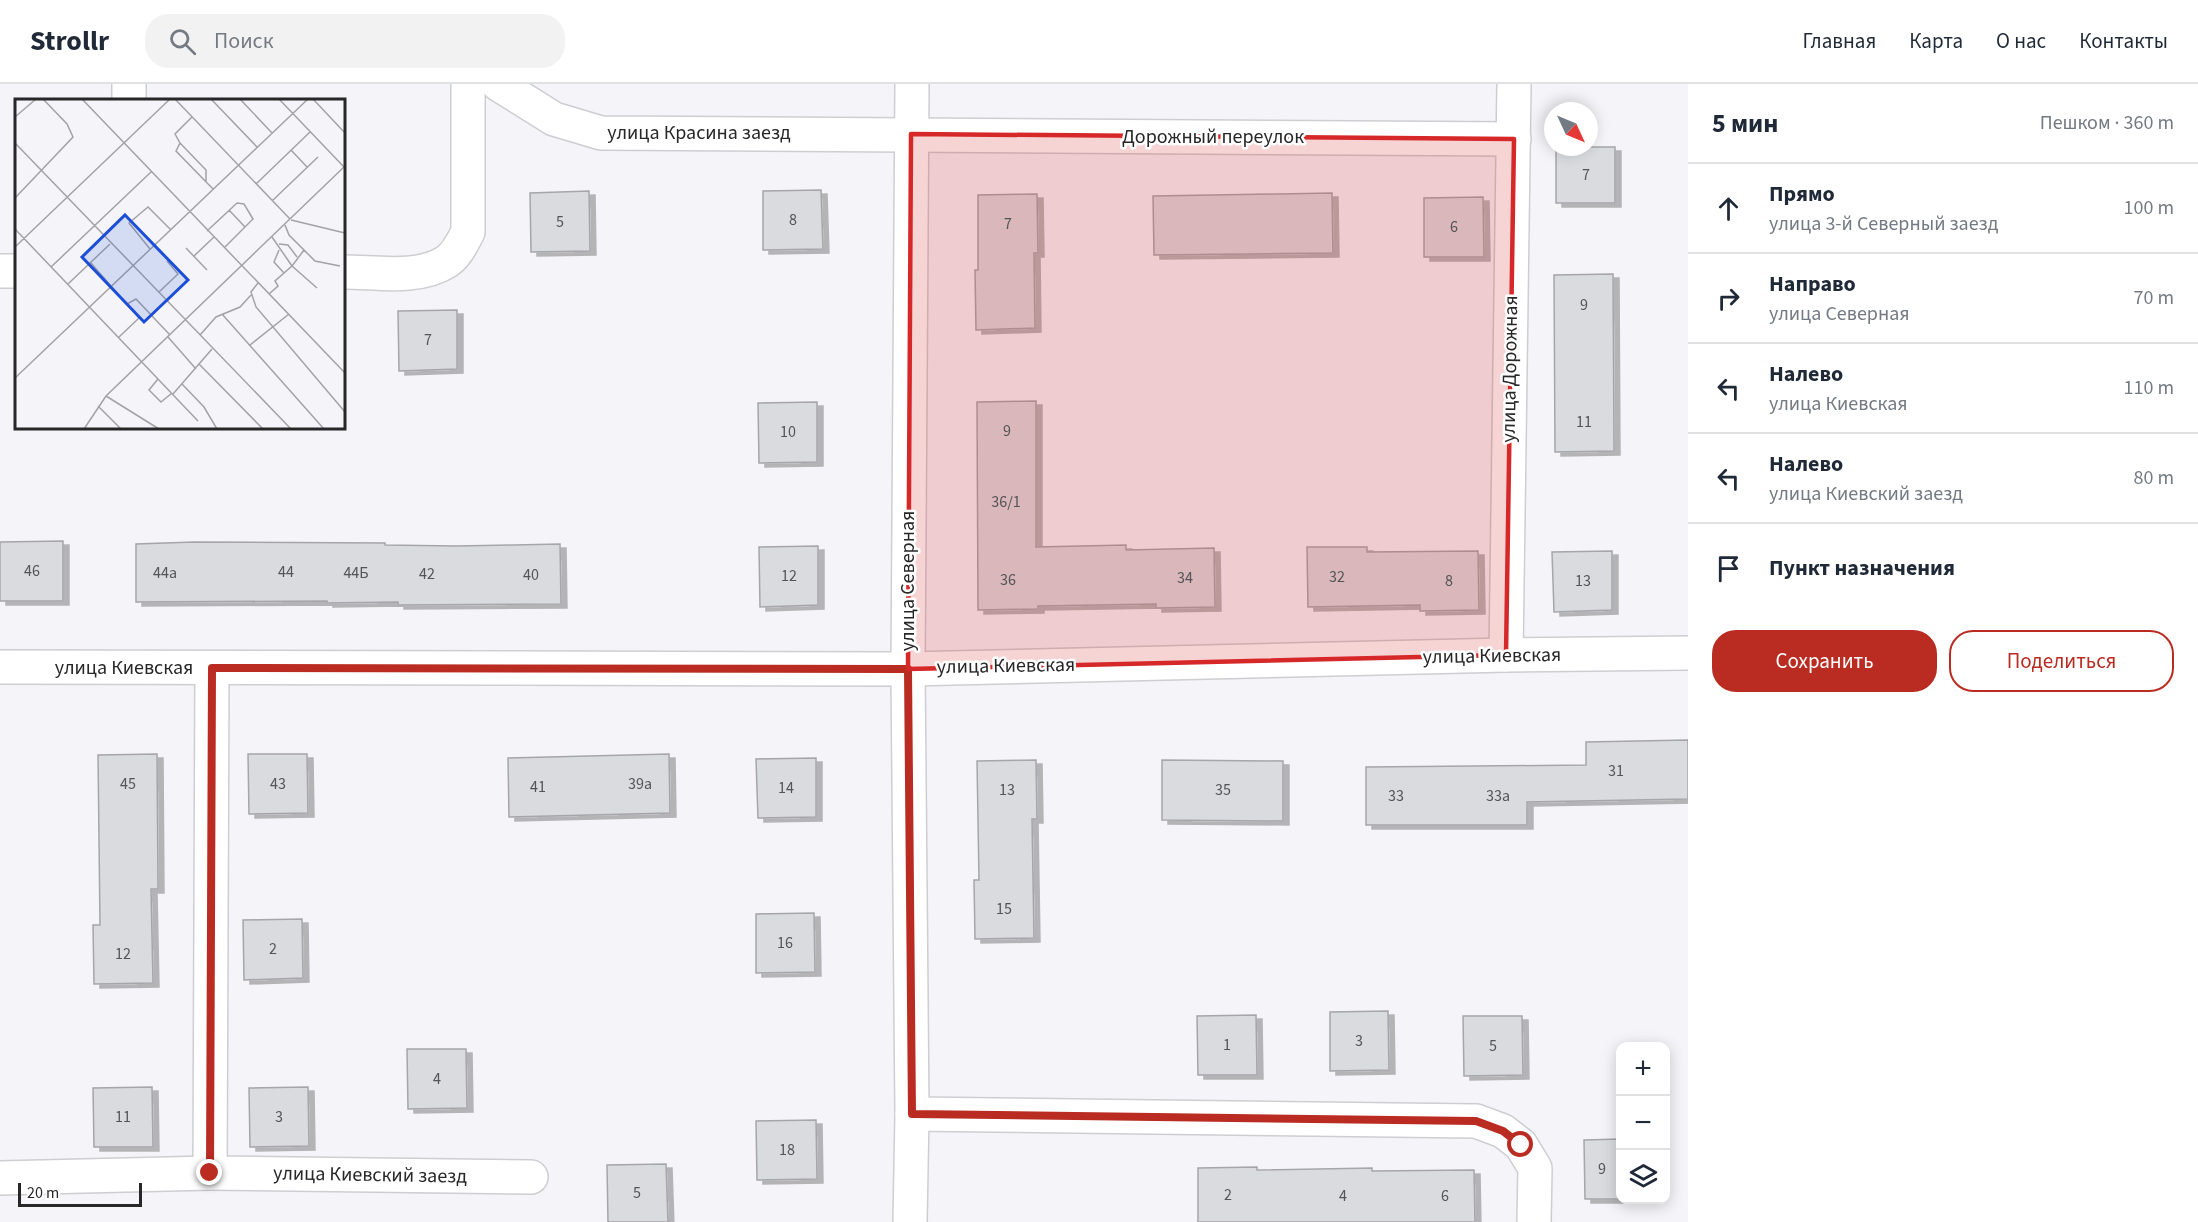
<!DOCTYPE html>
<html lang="ru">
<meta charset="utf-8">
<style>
:root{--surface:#fff;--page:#f2f2f3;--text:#1f2937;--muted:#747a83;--line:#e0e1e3;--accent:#ba2c22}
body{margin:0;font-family:"Source Sans 3",sans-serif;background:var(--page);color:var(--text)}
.controls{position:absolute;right:18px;bottom:18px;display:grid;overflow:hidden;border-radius:12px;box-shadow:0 3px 15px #0003}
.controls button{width:54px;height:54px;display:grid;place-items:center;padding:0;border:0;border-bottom:2px solid var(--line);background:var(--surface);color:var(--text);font:30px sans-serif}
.compass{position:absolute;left:1544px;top:18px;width:54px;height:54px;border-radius:50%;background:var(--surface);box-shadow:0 3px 15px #0003;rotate:134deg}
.scale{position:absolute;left:18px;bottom:15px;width:124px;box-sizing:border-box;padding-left:6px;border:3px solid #272728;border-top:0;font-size:16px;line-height:21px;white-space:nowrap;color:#272728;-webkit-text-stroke:4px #fff;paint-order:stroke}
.stop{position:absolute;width:18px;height:18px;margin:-14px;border:4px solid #ba2c22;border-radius:50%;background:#fff}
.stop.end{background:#ba2c22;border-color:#fff;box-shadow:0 2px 6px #0008}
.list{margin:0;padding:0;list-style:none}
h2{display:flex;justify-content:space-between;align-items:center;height:78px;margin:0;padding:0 24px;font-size:26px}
h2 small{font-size:20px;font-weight:400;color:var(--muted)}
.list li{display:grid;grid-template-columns:39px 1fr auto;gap:18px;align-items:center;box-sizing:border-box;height:90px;padding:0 24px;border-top:2px solid var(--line)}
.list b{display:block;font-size:22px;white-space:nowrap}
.list p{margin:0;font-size:20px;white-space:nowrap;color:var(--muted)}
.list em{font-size:20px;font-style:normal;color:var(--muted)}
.actions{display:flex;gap:12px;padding:18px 24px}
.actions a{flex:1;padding:14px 0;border:2px solid var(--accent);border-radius:24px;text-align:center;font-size:21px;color:var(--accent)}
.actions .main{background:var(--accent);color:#fff}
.icon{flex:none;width:33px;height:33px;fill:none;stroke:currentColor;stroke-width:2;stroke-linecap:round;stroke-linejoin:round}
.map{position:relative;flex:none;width:1688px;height:1138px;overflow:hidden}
header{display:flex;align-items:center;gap:36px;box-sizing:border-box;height:84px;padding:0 30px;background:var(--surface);border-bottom:2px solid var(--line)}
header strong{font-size:28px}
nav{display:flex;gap:33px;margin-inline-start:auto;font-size:21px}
.search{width:420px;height:54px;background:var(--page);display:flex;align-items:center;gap:15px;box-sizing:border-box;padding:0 21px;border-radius:24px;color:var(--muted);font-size:22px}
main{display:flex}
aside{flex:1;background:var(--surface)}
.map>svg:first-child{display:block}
</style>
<header>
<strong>Strollr</strong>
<div class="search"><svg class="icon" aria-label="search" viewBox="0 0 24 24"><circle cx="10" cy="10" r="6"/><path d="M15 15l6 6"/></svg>Поиск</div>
<nav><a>Главная</a><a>Карта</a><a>О нас</a><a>Контакты</a></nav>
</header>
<main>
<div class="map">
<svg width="1688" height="1138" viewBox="0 0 1688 1138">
<defs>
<filter id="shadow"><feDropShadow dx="6" dy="4" stdDeviation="0" flood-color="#0004"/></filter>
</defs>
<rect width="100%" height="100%" fill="#f5f5f9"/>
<g fill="#dadbdf" stroke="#a6a6aa" stroke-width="1.5" filter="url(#shadow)">
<rect x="1556" y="63" width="59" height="56"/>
<path d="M 821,106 L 823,165 L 763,166 L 763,107 Z"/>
<path d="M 589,107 L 590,167 L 531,168 L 530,109 Z"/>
<path d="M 1332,109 L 1333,169 L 1154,171 L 1153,112 Z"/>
<path d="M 1037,110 L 1038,169 L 1034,169 L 1035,244 L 976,246 L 975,186 L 978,186 L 978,111 Z"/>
<path d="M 1483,113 L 1484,173 L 1424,173 L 1424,114 Z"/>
<path d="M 1613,190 L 1614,367 L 1555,368 L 1554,191 Z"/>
<path d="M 457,226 L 457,285 L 399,287 L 398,227 Z"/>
<path d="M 1036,317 L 1036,463 L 1126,461 L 1126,466 L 1214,464 L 1215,523 L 1156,524 L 1156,520 L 1038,522 L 1038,525 L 978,526 L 977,318 Z"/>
<path d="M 817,318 L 817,378 L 759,379 L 758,319 Z"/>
<path d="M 63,457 L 63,517 L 0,517 L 0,458 Z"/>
<path d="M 194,458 L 385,459 L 385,461 L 456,462 L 560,460 L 561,520 L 398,521 L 398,518 L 327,519 L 327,517 L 136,518 L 136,460 Z"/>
<path d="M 818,462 L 818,521 L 760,523 L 759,463 Z"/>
<path d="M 1307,463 L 1367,463 L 1367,468 L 1478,467 L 1479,526 L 1420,527 L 1420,521 L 1308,523 Z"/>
<path d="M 1612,467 L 1612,526 L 1554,528 L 1552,468 Z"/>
<path d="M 1688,656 L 1688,715 L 1527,718 L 1527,741 L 1366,741 L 1366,683 L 1586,681 L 1586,658 Z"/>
<path d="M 157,670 L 158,805 L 151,805 L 153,899 L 94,900 L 93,841 L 100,841 L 98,671 Z"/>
<path d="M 248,670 L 307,670 L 308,729 L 249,730 Z"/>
<path d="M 669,670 L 670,729 L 509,733 L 508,674 Z"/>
<path d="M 816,674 L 816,733 L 758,734 L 756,675 Z"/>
<path d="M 1036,676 L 1037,735 L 1032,735 L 1034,854 L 975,855 L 974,796 L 979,796 L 977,677 Z"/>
<path d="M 1162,676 L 1283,677 L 1283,737 L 1162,736 Z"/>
<path d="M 814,829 L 815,888 L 756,889 L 756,830 Z"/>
<path d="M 302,835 L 303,894 L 244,896 L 243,836 Z"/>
<path d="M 1388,927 L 1389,986 L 1330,987 L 1330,928 Z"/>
<path d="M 1256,931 L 1257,991 L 1198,991 L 1197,932 Z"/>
<path d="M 1463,932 L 1522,932 L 1523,991 L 1464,992 Z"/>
<path d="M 407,965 L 466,965 L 467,1024 L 408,1025 Z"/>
<path d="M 152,1003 L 153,1063 L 94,1063 L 93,1004 Z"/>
<path d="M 308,1003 L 309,1062 L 250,1063 L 249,1004 Z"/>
<path d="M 816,1036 L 817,1095 L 757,1096 L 756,1037 Z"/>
<path d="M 1620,1055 L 1620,1115 L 1585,1115 L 1584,1056 Z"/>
<path d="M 666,1080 L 668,1138 L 608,1138 L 607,1081 Z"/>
<path d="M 1257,1083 L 1257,1086 L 1372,1084 L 1372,1087 L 1474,1086 L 1475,1138 L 1198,1138 L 1198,1084 Z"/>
</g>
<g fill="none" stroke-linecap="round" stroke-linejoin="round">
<defs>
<g id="minor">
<path d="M 498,0 L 554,35 L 601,49 L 1514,55"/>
<path d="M 129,16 L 129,0"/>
<path d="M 0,187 L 16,187"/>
<path d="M 344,188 C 376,188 417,196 446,178 C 457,171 462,159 468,148 L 468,0"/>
<path d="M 1506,571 L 1514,0"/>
<path d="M 0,583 L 908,585 L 1506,571 L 1688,569"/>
<path d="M 212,584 L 210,1089 L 531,1093"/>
<path d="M 912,1030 L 1476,1037 L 1503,1047 L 1521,1061 L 1535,1084 L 1534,1138"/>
<path d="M 0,1094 L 210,1089"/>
<path d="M 910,1138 L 912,1030 L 908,585 L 912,0"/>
</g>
</defs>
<use href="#minor" stroke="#cdced1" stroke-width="36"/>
<use href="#minor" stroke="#fff" stroke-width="33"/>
</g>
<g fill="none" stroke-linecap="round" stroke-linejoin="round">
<path stroke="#ba2c22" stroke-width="8" d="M 210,1089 L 212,584 L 908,585 L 912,1030 L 1476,1037 L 1503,1047 L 1521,1061"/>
</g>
<path fill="#d62828" fill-opacity="0.2" stroke="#d62828" stroke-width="4.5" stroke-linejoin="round" d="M 911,50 L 1514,55 L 1506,571 L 908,585 Z"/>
<g text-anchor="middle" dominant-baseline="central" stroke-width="5" stroke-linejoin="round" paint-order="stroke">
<g font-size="16" fill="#545456">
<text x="1586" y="91">7</text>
<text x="793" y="136">8</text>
<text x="560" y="138">5</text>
<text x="1008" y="140">7</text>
<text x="1454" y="143">6</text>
<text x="1584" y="221">9</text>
<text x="428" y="256">7</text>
<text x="1584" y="338">11</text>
<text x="1007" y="347">9</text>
<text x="788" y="348">10</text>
<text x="1006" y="418">36/1</text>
<text x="32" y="487">46</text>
<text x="286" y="488">44</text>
<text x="165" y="489">44а</text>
<text x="356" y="489">44Б</text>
<text x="427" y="490">42</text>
<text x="531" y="491">40</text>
<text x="789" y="492">12</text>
<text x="1337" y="493">32</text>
<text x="1185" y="494">34</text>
<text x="1008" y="496">36</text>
<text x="1449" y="497">8</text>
<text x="1583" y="497">13</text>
<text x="1616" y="687">31</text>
<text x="128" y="700">45</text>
<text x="278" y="700">43</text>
<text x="640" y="700">39а</text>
<text x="538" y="703">41</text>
<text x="786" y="704">14</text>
<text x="1007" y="706">13</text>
<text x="1223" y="706">35</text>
<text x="1396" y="712">33</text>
<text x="1498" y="712">33а</text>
<text x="1004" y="825">15</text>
<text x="785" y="859">16</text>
<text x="273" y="865">2</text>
<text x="123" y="870">12</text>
<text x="1359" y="957">3</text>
<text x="1227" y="961">1</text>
<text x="1493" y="962">5</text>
<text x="437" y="995">4</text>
<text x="123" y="1033">11</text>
<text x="279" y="1033">3</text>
<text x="787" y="1066">18</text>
<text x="1602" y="1085">9</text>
<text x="637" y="1109">5</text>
<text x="1228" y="1111">2</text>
<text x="1343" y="1112">4</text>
<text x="1445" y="1112">6</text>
</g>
<g font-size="20" fill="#272728" stroke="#fff">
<text x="699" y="49">улица Красина заезд</text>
<text x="1213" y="53">Дорожный переулок</text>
<text transform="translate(1510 285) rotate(-89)">улица Дорожная</text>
<text transform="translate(908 497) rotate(-90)">улица Северная</text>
<text transform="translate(1492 572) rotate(-1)">улица Киевская</text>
<text transform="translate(1006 582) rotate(-1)">улица Киевская</text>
<text x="124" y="584">улица Киевская</text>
<text transform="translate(370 1091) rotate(1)">улица Киевский заезд</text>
</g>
</g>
<g transform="translate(15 15)">
<rect width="330" height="330" fill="#f5f5f9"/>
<path fill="none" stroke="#a3a3a5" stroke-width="1.5" d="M 67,0 L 330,274M 160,0 L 275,120M 196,0 L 242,48M 225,0 L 257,34M 264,0 L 329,68M 298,0 L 330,34M 0,18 L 21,0M 177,18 L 160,35 L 165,44 L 161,52 L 198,90M 0,44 L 276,330M 165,44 L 191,71 L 191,82M 276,51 L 292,68M 241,85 L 295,33M 0,99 L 58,38 L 52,25 L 28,0M 257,102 L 303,58M 214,111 L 230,128M 276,121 L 330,134M 270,126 L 274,136 L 300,162 L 325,167M 0,130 L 183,322M 192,132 L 222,104 L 229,105 L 238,120 L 209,149M 257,138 L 277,167M 264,145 L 273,146 L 282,158M 0,148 L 155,0M 171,149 L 192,171M 135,150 L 114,124 L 133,108 L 156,131M 264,151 L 259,163 L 269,174M 179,157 L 199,138M 75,163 L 124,219 L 104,238M 277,167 L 289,151M 36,168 L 136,73M 243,184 L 236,193 L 241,208 L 330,313M 53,185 L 95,145M 144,193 L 163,175 L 152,162M 254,195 L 263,187 L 260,182 L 277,167 L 302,189M 112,205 L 121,200 L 155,236M 207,215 L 309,330M 185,236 L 201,218 L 225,208 L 236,196M 153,238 L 181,270M 235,246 L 274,215M 184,265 L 248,330M 0,279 L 293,0M 143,280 L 134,291 L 146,303 L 157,294M 167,285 L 189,308 L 202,330M 158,295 L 197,250M 91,297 L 144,330M 83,307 L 106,330M 69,330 L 91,297 L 330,67"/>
<path fill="#1d4ed8" fill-opacity="0.15" stroke="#1d4ed8" stroke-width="3" d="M 110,116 L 173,181 L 129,223 L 67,158 Z"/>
<rect width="330" height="330" fill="none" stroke="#272728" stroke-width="3"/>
</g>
</svg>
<div class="controls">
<button>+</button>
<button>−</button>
<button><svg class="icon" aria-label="layers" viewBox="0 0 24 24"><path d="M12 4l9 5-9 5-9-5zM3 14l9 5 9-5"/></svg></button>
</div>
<svg class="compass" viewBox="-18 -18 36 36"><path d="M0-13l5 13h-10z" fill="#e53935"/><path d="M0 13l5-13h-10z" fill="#747a83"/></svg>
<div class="scale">20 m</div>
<div class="stop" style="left:1521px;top:1061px"></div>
<div class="stop end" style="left:210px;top:1089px"></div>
</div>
<aside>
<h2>5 мин<small>Пешком · 360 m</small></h2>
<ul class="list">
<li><svg class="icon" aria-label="ahead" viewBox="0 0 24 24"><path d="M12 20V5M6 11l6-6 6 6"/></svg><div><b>Прямо</b><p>улица 3-й Северный заезд</p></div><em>100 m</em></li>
<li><svg class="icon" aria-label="right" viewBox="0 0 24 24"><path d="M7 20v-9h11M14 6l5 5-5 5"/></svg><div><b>Направо</b><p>улица Северная</p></div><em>70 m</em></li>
<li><svg class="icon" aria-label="left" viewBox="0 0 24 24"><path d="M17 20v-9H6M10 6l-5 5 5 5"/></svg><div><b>Налево</b><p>улица Киевская</p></div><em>110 m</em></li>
<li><svg class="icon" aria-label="left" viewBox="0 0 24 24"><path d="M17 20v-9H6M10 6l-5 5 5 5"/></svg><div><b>Налево</b><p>улица Киевский заезд</p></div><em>80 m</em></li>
<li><svg class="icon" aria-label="arrive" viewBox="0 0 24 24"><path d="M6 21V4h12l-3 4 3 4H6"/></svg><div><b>Пункт назначения</b></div></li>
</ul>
<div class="actions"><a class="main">Сохранить</a><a>Поделиться</a></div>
</aside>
</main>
